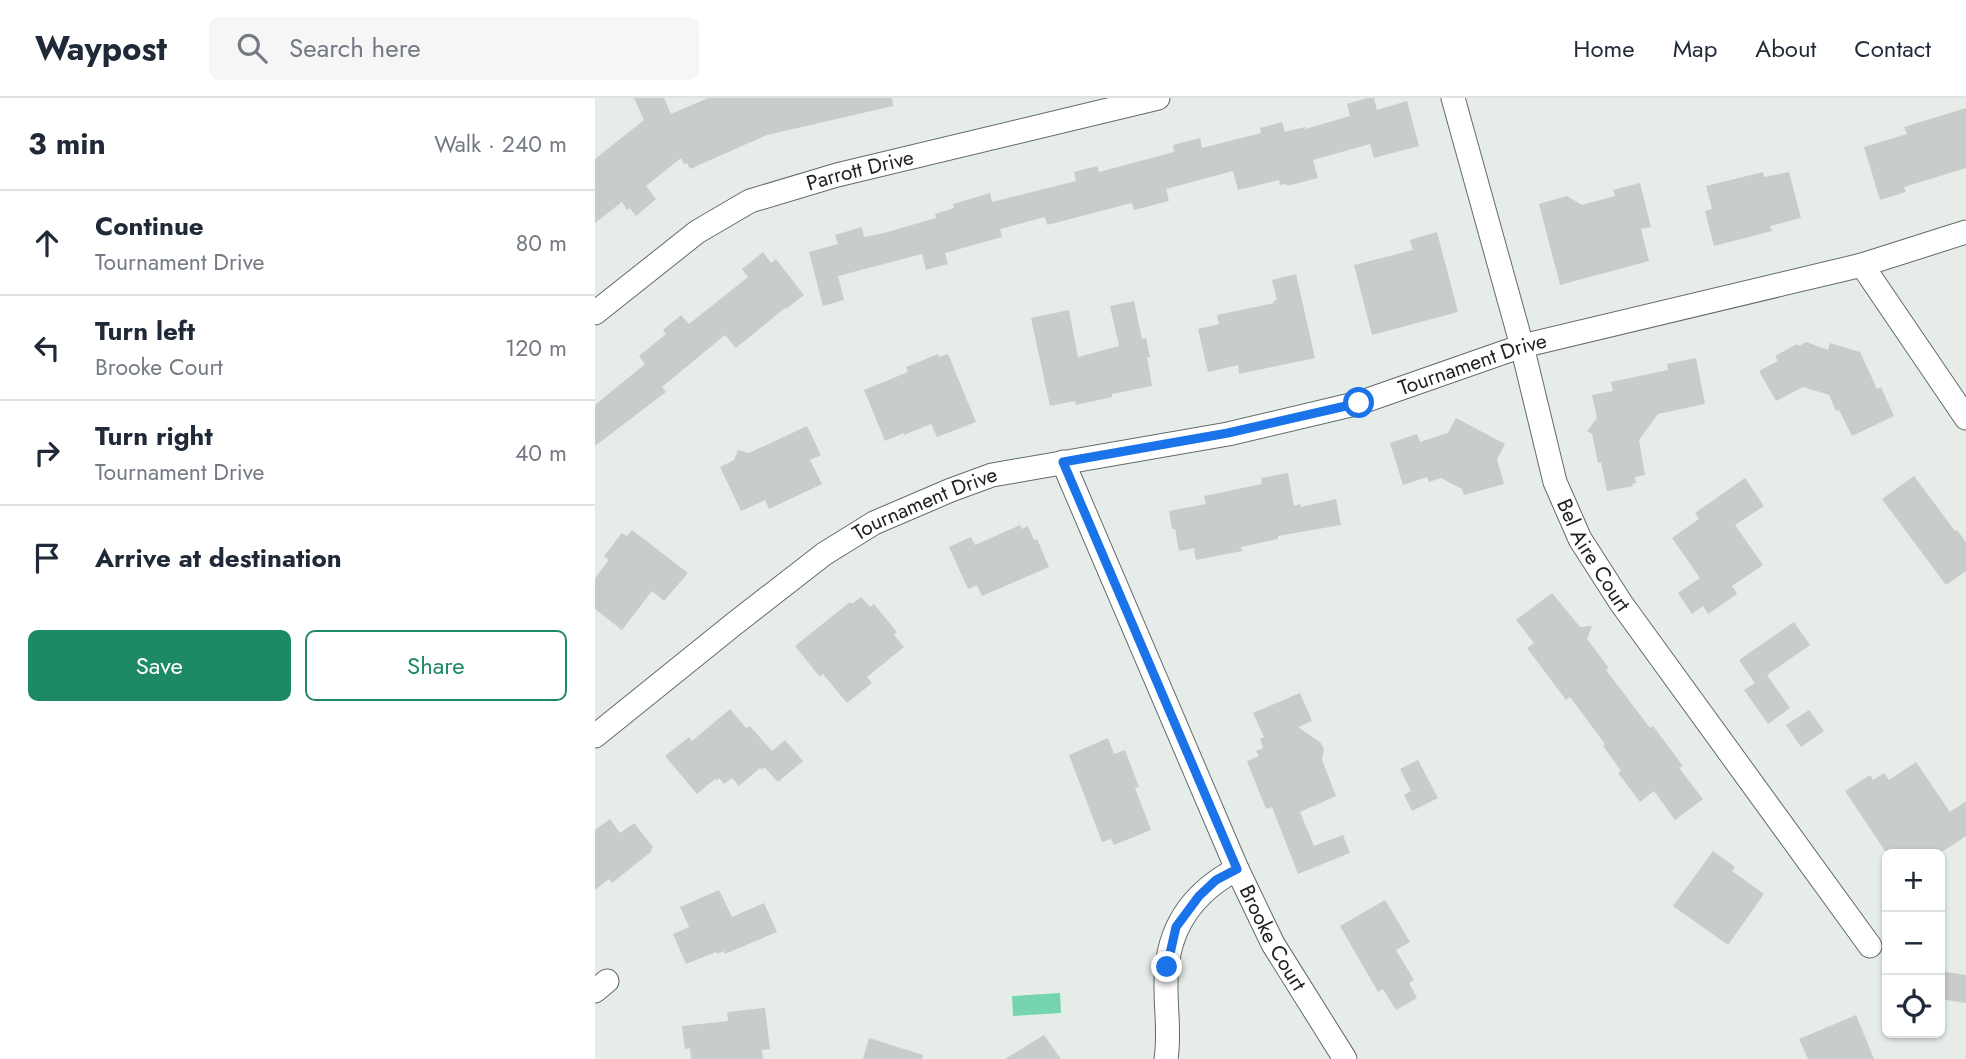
<!DOCTYPE html>
<meta charset="utf-8">
<style>
:root{--surface:#fff;--page:#f6f6f7;--text:#1f2937;--muted:#747a83;--line:#e0e1e3;--accent:#1d8967}
body{margin:0;font-family:Jost,sans-serif;background:var(--page);color:var(--text)}
.controls{position:absolute;right:21px;bottom:21px;display:grid;overflow:hidden;border-radius:10px;box-shadow:0 2px 5px #0004}
.controls button{width:63px;height:63px;display:grid;place-items:center;padding:0;border:0;border-bottom:2px solid var(--line);background:var(--surface);color:var(--text);font:35px sans-serif}
.stop{position:absolute;width:21px;height:21px;margin:-16px;border:5px solid #1a73e8;border-radius:50%;background:#fff}
.stop.end{background:#1a73e8;border-color:#fff;box-shadow:0 2px 7px #0008}
.list{margin:0;padding:0;list-style:none}
h2{display:flex;justify-content:space-between;align-items:center;height:91px;margin:0;padding:0 28px;font-size:30px}
h2 small{font-size:23px;font-weight:400;color:var(--muted)}
.list li{display:grid;grid-template-columns:46px 1fr auto;gap:21px;align-items:center;box-sizing:border-box;height:105px;padding:0 28px;border-top:2px solid var(--line)}
.list b{display:block;font-size:26px;white-space:nowrap}
.list p{margin:0;font-size:23px;white-space:nowrap;color:var(--muted)}
.list em{font-size:23px;font-style:normal;color:var(--muted)}
.actions{display:flex;gap:14px;padding:21px 28px}
.actions a{flex:1;padding:16px 0;border:2px solid var(--accent);border-radius:10px;text-align:center;font-size:24px;color:var(--accent)}
.actions .main{background:var(--accent);color:#fff}
.icon{flex:none;width:38px;height:38px;fill:none;stroke:currentColor;stroke-width:2;stroke-linecap:round;stroke-linejoin:round}
.map{position:relative;flex:none;width:1371px;height:961px;overflow:hidden}
header{display:flex;align-items:center;gap:42px;box-sizing:border-box;height:98px;padding:0 35px;background:var(--surface);border-bottom:2px solid var(--line)}
header strong{font-size:33px}
nav{display:flex;gap:38px;margin-inline-start:auto;font-size:24px}
.search{width:490px;height:63px;background:var(--page);display:flex;align-items:center;gap:18px;box-sizing:border-box;padding:0 24px;border-radius:10px;color:var(--muted);font-size:26px}
main{display:flex}
aside{flex:1;background:var(--surface)}
.map>svg:first-child{display:block}
</style>
<header>
<strong>Waypost</strong>
<div class="search"><svg class="icon" aria-label="search" viewBox="0 0 24 24"><circle cx="10" cy="10" r="6"/><path d="M15 15l6 6"/></svg>Search here</div>
<nav><a>Home</a><a>Map</a><a>About</a><a>Contact</a></nav>
</header>
<main>
<aside>
<h2>3 min<small>Walk · 240 m</small></h2>
<ul class="list">
<li><svg class="icon" aria-label="ahead" viewBox="0 0 24 24"><path d="M12 20V5M6 11l6-6 6 6"/></svg><div><b>Continue</b><p>Tournament Drive</p></div><em>80 m</em></li>
<li><svg class="icon" aria-label="left" viewBox="0 0 24 24"><path d="M17 20v-9H6M10 6l-5 5 5 5"/></svg><div><b>Turn left</b><p>Brooke Court</p></div><em>120 m</em></li>
<li><svg class="icon" aria-label="right" viewBox="0 0 24 24"><path d="M7 20v-9h11M14 6l5 5-5 5"/></svg><div><b>Turn right</b><p>Tournament Drive</p></div><em>40 m</em></li>
<li><svg class="icon" aria-label="arrive" viewBox="0 0 24 24"><path d="M6 21V4h12l-3 4 3 4H6"/></svg><div><b>Arrive at destination</b></div></li>
</ul>
<div class="actions"><a class="main">Save</a><a>Share</a></div>
</aside>
<div class="map">
<svg width="1371" height="961" viewBox="0 0 1371 961">
<rect width="100%" height="100%" fill="#e6ede9"/>
<path fill="#76d4af" d="M 465,895 L 466,915 L 418,918 L 417,898 Z"/>
<g fill="#c7cdca">
<path d="M 39,0 L 69,0 L 76,16 L 113,0 L 297,0 L 298,8 L 172,37 L 95,71 L 92,65 L 89,66 L 86,60 L 51,88 L 61,101 L 41,118 L 35,110 L 32,112 L 27,104 L 0,125 L 0,61 L 49,22 Z"/>
<path d="M 772,0 L 779,0 L 782,12 L 812,3 L 824,48 L 779,60 L 775,46 L 718,62 L 723,80 L 692,88 L 692,86 L 685,87 L 684,82 L 643,92 L 638,73 L 571,91 L 574,103 L 539,112 L 537,105 L 452,127 L 450,119 L 405,131 L 407,139 L 350,155 L 353,166 L 331,172 L 327,156 L 243,178 L 249,202 L 228,208 L 214,154 L 243,146 L 240,137 L 267,129 L 269,139 L 289,135 L 341,120 L 340,116 L 359,110 L 358,106 L 395,95 L 397,104 L 481,83 L 479,74 L 502,68 L 504,74 L 579,54 L 578,47 L 605,40 L 607,50 L 666,35 L 665,30 L 687,24 L 690,34 L 710,29 L 710,31 L 755,18 L 752,6 Z"/>
<path d="M 1371,10 L 1371,70 L 1309,89 L 1311,94 L 1285,102 L 1269,49 L 1312,36 L 1309,29 Z"/>
<path d="M 1168,74 L 1169,79 L 1194,74 L 1206,120 L 1175,128 L 1177,133 L 1119,148 L 1110,113 L 1117,111 L 1111,88 Z"/>
<path d="M 1045,85 L 1056,129 L 1046,131 L 1054,163 L 965,187 L 944,106 L 972,98 L 987,107 L 1020,98 L 1018,92 Z"/>
<path d="M 842,134 L 863,214 L 777,237 L 759,167 L 818,152 L 815,142 Z"/>
<path d="M 168,154 L 176,165 L 181,161 L 209,197 L 191,211 L 190,210 L 141,250 L 130,237 L 67,289 L 71,294 L 0,348 L 0,307 L 50,266 L 44,258 L 71,236 L 68,232 L 86,217 L 94,226 L 153,179 L 147,171 Z"/>
<path d="M 701,176 L 720,260 L 644,276 L 643,267 L 613,274 L 603,231 L 624,226 L 622,217 L 679,205 L 678,203 L 682,202 L 677,182 Z"/>
<path d="M 539,203 L 547,241 L 551,240 L 555,259 L 552,259 L 557,288 L 517,296 L 517,299 L 481,307 L 480,303 L 455,308 L 436,220 L 474,212 L 483,259 L 524,248 L 515,208 Z"/>
<path d="M 1211,244 L 1233,252 L 1235,245 L 1265,254 L 1282,291 L 1286,289 L 1299,318 L 1257,338 L 1244,312 L 1241,313 L 1234,297 L 1208,289 L 1181,303 L 1164,273 L 1183,263 L 1180,258 L 1202,246 L 1204,248 Z"/>
<path d="M 343,256 L 344,259 L 353,256 L 381,324 L 342,339 L 336,326 L 309,337 L 309,335 L 290,343 L 269,292 L 313,274 L 311,269 Z"/>
<path d="M 1101,260 L 1110,306 L 1063,316 L 1044,342 L 1050,377 L 1040,379 L 1041,385 L 1037,386 L 1038,388 L 1012,393 L 1006,364 L 1003,365 L 997,336 L 992,333 L 1002,320 L 997,297 L 1018,293 L 1016,284 L 1073,272 L 1072,266 Z"/>
<path d="M 861,320 L 910,346 L 902,361 L 909,386 L 869,397 L 867,391 L 846,380 L 834,384 L 832,379 L 808,387 L 795,345 L 822,336 L 825,344 L 853,335 Z"/>
<path d="M 212,328 L 226,357 L 215,362 L 227,386 L 174,411 L 170,402 L 146,413 L 125,369 L 139,362 L 143,352 L 154,355 Z"/>
<path d="M 693,375 L 699,408 L 705,406 L 706,409 L 741,401 L 746,427 L 683,438 L 683,441 L 646,449 L 647,453 L 601,462 L 599,450 L 584,453 L 580,431 L 577,431 L 574,413 L 611,406 L 609,398 L 667,386 L 666,380 Z"/>
<path d="M 1319,378 L 1360,433 L 1362,432 L 1371,444 L 1371,473 L 1351,487 L 1287,401 Z"/>
<path d="M 1150,380 L 1169,408 L 1140,427 L 1168,467 L 1137,488 L 1142,496 L 1113,516 L 1108,508 L 1097,516 L 1083,495 L 1105,480 L 1077,440 L 1104,421 L 1100,415 Z"/>
<path d="M 425,427 L 427,431 L 433,428 L 439,442 L 442,441 L 454,469 L 387,498 L 382,487 L 373,491 L 354,449 L 376,439 L 380,447 Z"/>
<path d="M 37,432 L 93,475 L 69,503 L 57,493 L 27,532 L 0,511 L 0,480 L 14,462 L 9,458 L 27,435 L 32,438 Z"/>
<path d="M 957,495 L 985,529 L 997,528 L 992,541 L 1014,570 L 1011,572 L 1055,630 L 1058,628 L 1088,668 L 1084,670 L 1108,701 L 1080,722 L 1059,693 L 1045,704 L 1023,675 L 1026,673 L 1008,648 L 1010,646 L 975,599 L 971,602 L 932,550 L 939,545 L 921,522 Z"/>
<path d="M 266,499 L 275,509 L 279,506 L 302,534 L 299,537 L 309,549 L 272,579 L 277,585 L 252,605 L 228,576 L 225,579 L 200,548 L 255,504 L 257,506 Z"/>
<path d="M 1199,524 L 1215,547 L 1172,577 L 1195,610 L 1173,626 L 1149,592 L 1160,585 L 1144,562 Z"/>
<path d="M 705,595 L 717,623 L 703,629 L 726,645 L 729,651 L 727,662 L 741,698 L 705,714 L 719,748 L 748,737 L 755,755 L 703,776 L 677,709 L 671,711 L 652,663 L 664,658 L 661,653 L 668,650 L 665,641 L 669,639 L 658,615 Z"/>
<path d="M 135,611 L 151,630 L 155,628 L 177,653 L 190,642 L 208,663 L 183,684 L 169,669 L 167,672 L 165,670 L 144,688 L 137,680 L 129,686 L 124,680 L 122,682 L 120,681 L 102,696 L 70,658 L 94,639 L 97,643 Z"/>
<path d="M 1214,612 L 1229,633 L 1206,649 L 1191,627 Z"/>
<path d="M 513,640 L 519,656 L 530,652 L 544,689 L 540,690 L 556,732 L 519,747 L 516,741 L 507,744 L 474,657 Z"/>
<path d="M 823,662 L 843,700 L 817,713 L 809,697 L 816,693 L 805,671 Z"/>
<path d="M 1321,664 L 1355,714 L 1371,703 L 1371,738 L 1344,756 L 1292,756 L 1250,693 L 1275,677 L 1278,682 L 1289,675 L 1294,682 Z"/>
<path d="M 15,721 L 25,735 L 39,725 L 58,749 L 56,751 L 57,753 L 17,785 L 14,781 L 0,792 L 0,732 Z"/>
<path d="M 1118,753 L 1140,769 L 1137,773 L 1169,796 L 1133,847 L 1078,808 Z"/>
<path d="M 124,792 L 137,819 L 169,805 L 182,834 L 130,856 L 129,853 L 122,856 L 121,854 L 91,866 L 78,836 L 94,829 L 85,809 Z"/>
<path d="M 790,802 L 815,844 L 801,852 L 819,882 L 814,885 L 822,900 L 801,912 L 788,891 L 783,894 L 745,828 Z"/>
<path d="M 1345,873 L 1371,877 L 1371,905 L 1345,901 Z"/>
<path d="M 170,910 L 175,951 L 167,952 L 168,961 L 96,961 L 95,950 L 90,951 L 87,928 L 133,923 L 132,914 Z"/>
<path d="M 1261,917 L 1279,961 L 1213,961 L 1204,941 Z"/>
<path d="M 449,937 L 466,961 L 410,961 Z"/>
<path d="M 274,940 L 328,957 L 327,961 L 268,961 Z"/>
</g>
<g fill="none" stroke-linecap="round" stroke-linejoin="round">
<defs>
<g id="street">
<path id="s1" d="M 858,0 L 927,248 L 960,384 L 985,441 L 1026,505 L 1275,848"/>
<path d="M 1267,167 L 1371,320"/>
<path id="s2" d="M 0,215 L 102,134 L 155,103 L 242,77 L 563,0"/>
<path id="s3" d="M 468,364 L 642,771 L 678,846 L 750,961"/>
<path id="s4" d="M 0,638 L 139,526 L 229,456 L 279,425 L 356,392 L 397,377 L 633,336 L 764,305 L 927,248 L 1267,167 L 1371,134"/>
<path d="M 0,893 L 12,883"/>
<path d="M 571,961 C 576,930 568,899 572,868 C 577,823 602,792 642,771"/>
</g>
</defs>
<use href="#street" stroke="#646a67" stroke-width="25"/>
<use href="#street" stroke="#fff" stroke-width="23"/>
</g>
<g fill="none" stroke-linecap="round" stroke-linejoin="round">
<path stroke="#1a73e8" stroke-width="9" d="M 572,869 L 581,829 L 604,798 L 621,782 L 642,771 L 468,364 L 633,335 L 764,305"/>
</g>
<g text-anchor="middle" dominant-baseline="central" stroke-width="5" stroke-linejoin="round" paint-order="stroke">
<g font-size="21" fill="#202221" stroke="#e6ede9">
<text stroke="none"><textPath href="#s2" startOffset="306">Parrott Drive</textPath></text>
<text stroke="none"><textPath href="#s4" startOffset="973">Tournament Drive</textPath></text>
<text stroke="none"><textPath href="#s4" startOffset="406">Tournament Drive</textPath></text>
<text stroke="none"><textPath href="#s1" startOffset="480">Bel Aire Court</textPath></text>
<text stroke="none"><textPath href="#s3" startOffset="520">Brooke Court</textPath></text>
</g>
</g>
</svg>
<div class="controls">
<button>+</button>
<button>−</button>
<button><svg class="icon" aria-label="locate" viewBox="0 0 24 24"><circle cx="12" cy="12" r="6"/><path d="M12 2v4M12 18v4M2 12h4M18 12h4"/></svg></button>
</div>
<div class="stop" style="left:764px;top:305px"></div>
<div class="stop end" style="left:572px;top:869px"></div>
</div>
</main>
